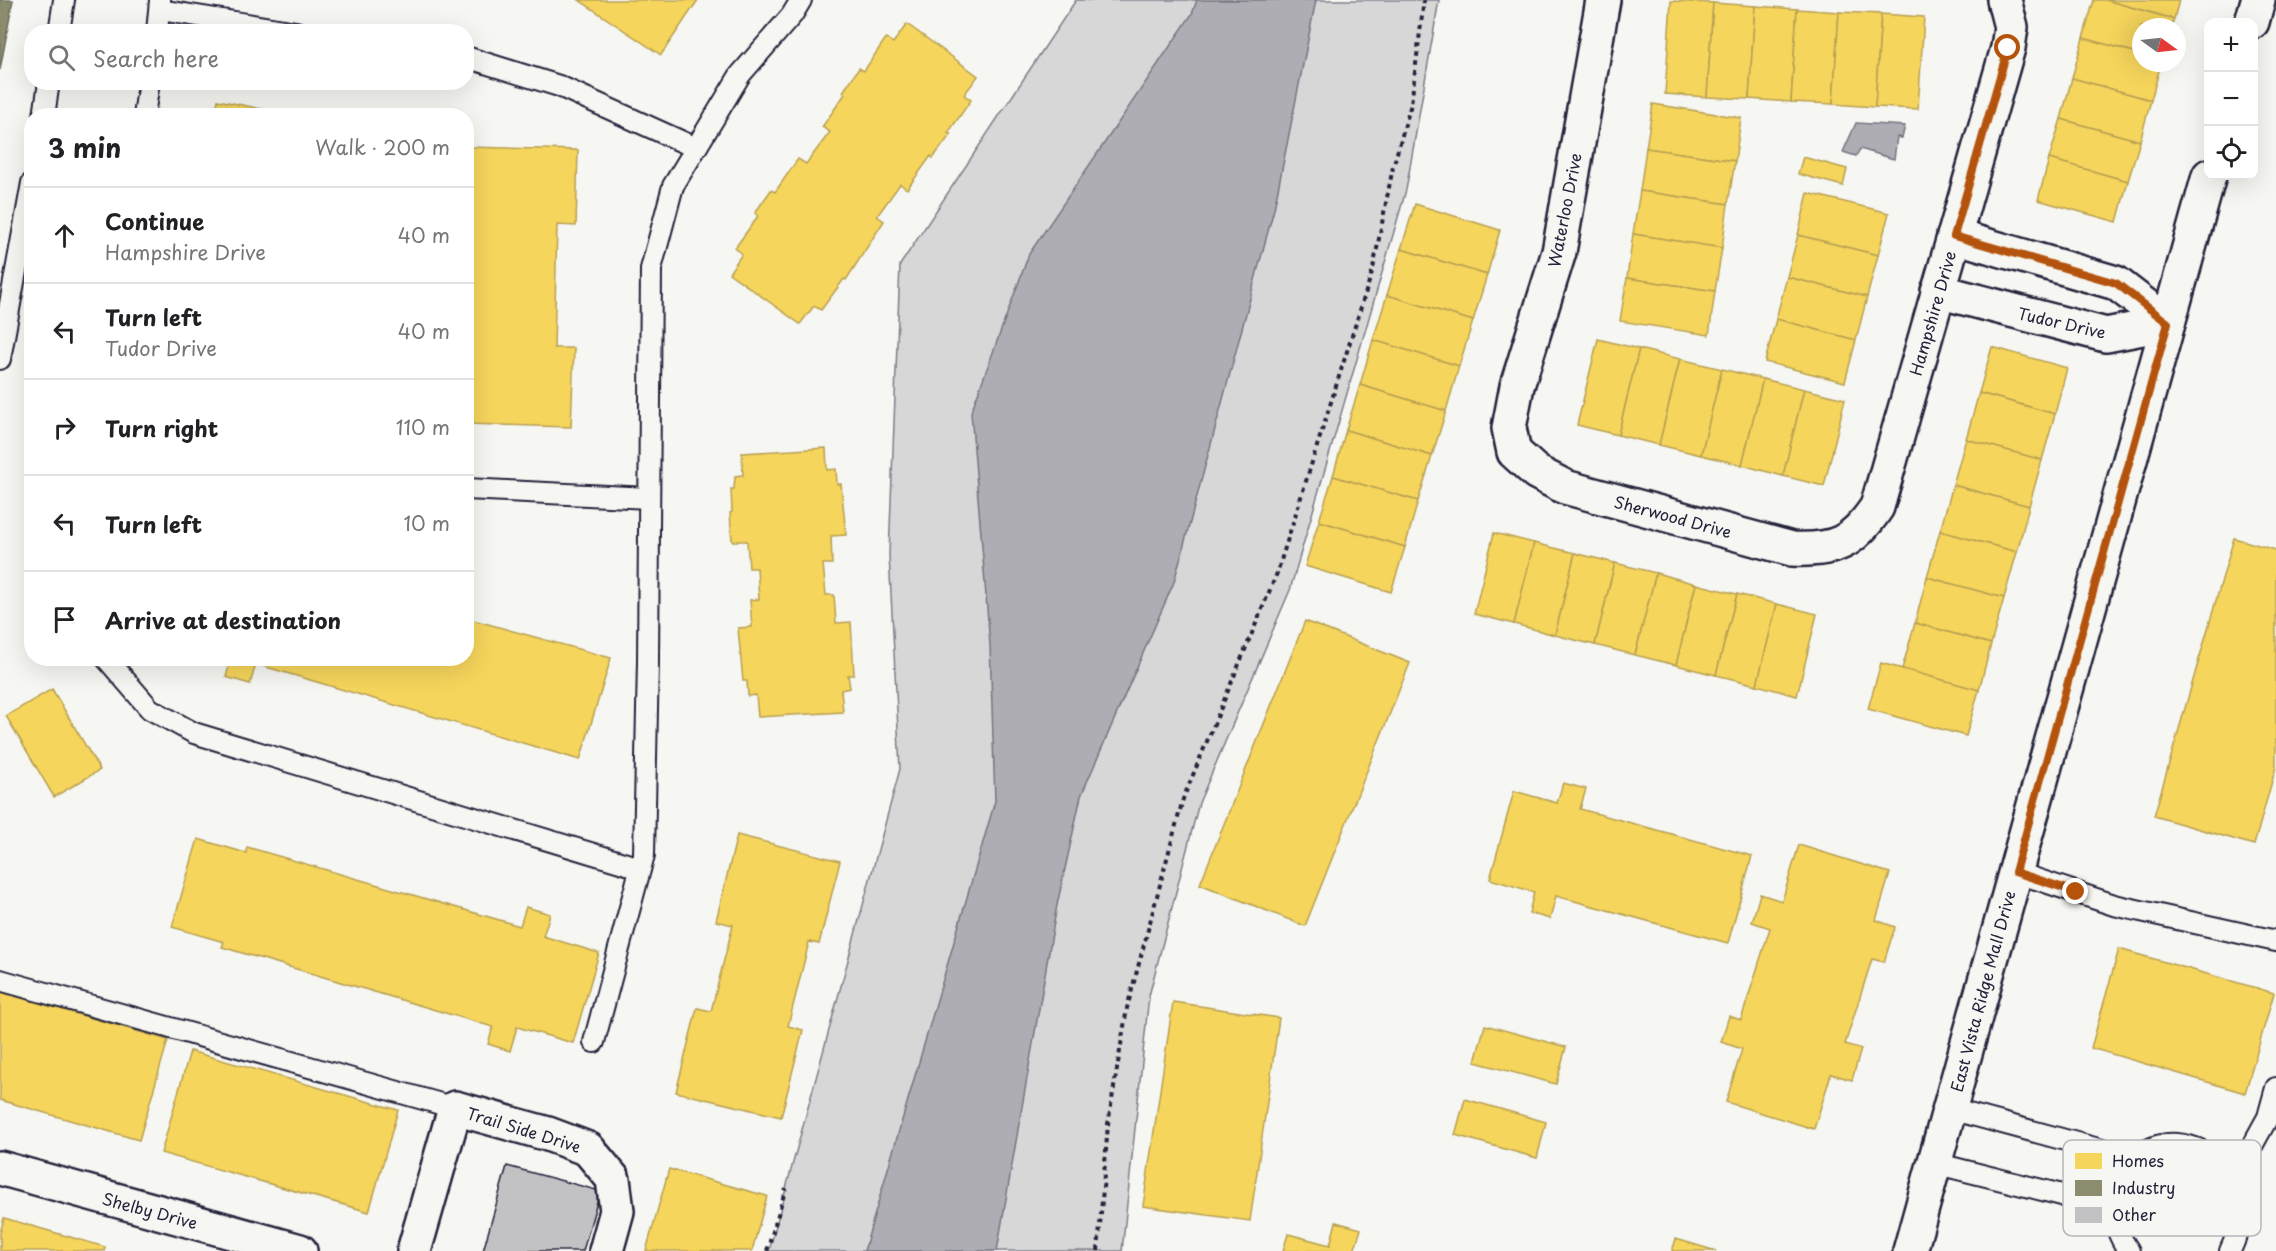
<!DOCTYPE html>
<meta charset="utf-8">
<style>
:root{--surface:#fff;--page:#f6f6f6;--text:#202124;--muted:#757577;--line:#e0e0e0}
body{margin:0;font-family:"Playpen Sans",sans-serif;background:var(--page);color:var(--text)}
.controls{position:absolute;right:18px;top:18px;display:grid;overflow:hidden;border-radius:12px;box-shadow:0 6px 24px #0002}
.controls button{width:54px;height:54px;display:grid;place-items:center;padding:0;border:0;border-bottom:2px solid var(--line);background:var(--surface);color:var(--text);font:30px sans-serif}
.compass{position:absolute;left:2132px;top:18px;width:54px;height:54px;border-radius:50%;background:var(--surface);box-shadow:0 6px 24px #0002;rotate:105deg}
.stop{position:absolute;width:18px;height:18px;margin:-14px;border:4px solid #b45309;border-radius:50%;background:#fff}
.stop.end{background:#b45309;border-color:#fff;box-shadow:0 2px 6px #0008}
.list{margin:0;padding:0;list-style:none}
h2{display:flex;justify-content:space-between;align-items:center;height:78px;margin:0;padding:0 24px;font-size:26px}
h2 small{font-size:20px;font-weight:400;color:var(--muted)}
.list li{display:grid;grid-template-columns:39px 1fr auto;gap:18px;align-items:center;box-sizing:border-box;height:96px;padding:0 24px;border-top:2px solid var(--line)}
.list b{display:block;font-size:22px;white-space:nowrap}
.list p{margin:0;font-size:20px;white-space:nowrap;color:var(--muted)}
.list em{font-size:20px;font-style:normal;color:var(--muted)}
.icon{flex:none;width:33px;height:33px;fill:none;stroke:currentColor;stroke-width:2;stroke-linecap:round;stroke-linejoin:round}
.map{position:relative;flex:none;width:2276px;height:1251px;overflow:hidden}
.search{position:absolute;background:var(--surface);box-shadow:0 6px 24px #0002;left:24px;top:24px;width:450px;height:66px;display:flex;align-items:center;gap:15px;box-sizing:border-box;padding:0 21px;border-radius:24px;color:var(--muted);font-size:22px}
.panel{position:absolute;background:var(--surface);box-shadow:0 6px 24px #0002;left:24px;top:108px;width:450px;height:558px;border-radius:24px}
.map>svg:first-child{display:block}
</style>
<div class="map">
<svg width="2276" height="1251" viewBox="0 0 2276 1251">
<rect width="100%" height="100%" fill="#f6f6f2"/>
<filter id="ink" filterUnits="userSpaceOnUse"><feTurbulence type="fractalNoise" baseFrequency=".0167" numOctaves="2"/><feDisplacementMap in="SourceGraphic" scale="12" xChannelSelector="R" yChannelSelector="G"/><feConvolveMatrix kernelMatrix="1 2 1 2 8 2 1 2 1" color-interpolation-filters="sRGB"/></filter>
<g filter="url(#ink)">
<path fill="#d7d7d7" stroke="#7c7c89" stroke-width="1.5" d="M 1076,0 L 1439,0 L 1406,190 L 1290,590 L 1199,803 L 1149,996 L 1122,1251 L 769,1251 L 900,769 L 889,555 L 900,265 Z"/>
<g fill="#adadb3" stroke="#757583" stroke-width="1.5">
<path d="M 1197,0 L 1316,0 L 1274,209 L 1174,582 L 1081,796 L 1057,905 L 997,1251 L 864,1251 L 995,801 L 990,645 L 971,412 L 1029,254 L 1192,14 Z"/>
<path d="M 1856,123 L 1905,126 L 1902,138 L 1897,137 L 1894,159 L 1860,149 L 1856,156 L 1843,152 Z"/>
</g>
<g fill="#f6d55c" stroke="#b69f52" stroke-width="1.5">
<path d="M 579,0 L 698,0 L 661,55 Z"/>
<path d="M 2094,0 L 2106,0 L 2174,19 L 2171,27 L 2141,27 L 2141,54 L 2083,38 Z"/>
<path d="M 2106,0 L 2179,0 L 2174,19 Z"/>
<path d="M 1671,1 L 1713,3 L 1707,97 L 1665,94 Z"/>
<path d="M 1713,3 L 1755,6 L 1749,99 L 1707,97 Z"/>
<path d="M 1755,6 L 1797,9 L 1791,102 L 1749,99 Z"/>
<path d="M 1797,9 L 1839,12 L 1833,104 L 1791,102 Z"/>
<path d="M 1839,12 L 1881,14 L 1875,107 L 1833,104 Z"/>
<path d="M 1881,14 L 1924,17 L 1918,109 L 1875,107 Z"/>
<path d="M 907,24 L 978,76 L 964,95 L 971,100 L 948,133 L 951,134 L 933,158 L 931,156 L 907,189 L 900,184 L 877,216 L 884,221 L 846,280 L 844,279 L 821,310 L 814,306 L 800,324 L 729,273 L 742,254 L 735,248 L 758,216 L 755,213 L 771,190 L 775,192 L 798,159 L 806,164 L 830,132 L 822,127 L 845,94 L 843,92 L 859,68 L 864,71 L 886,38 L 893,43 Z"/>
<path d="M 2083,38 L 2141,54 L 2141,63 L 2161,63 L 2151,100 L 2072,78 Z"/>
<path d="M 2072,78 L 2151,100 L 2140,141 L 2061,119 Z"/>
<path d="M 218,100 L 295,116 L 215,116 Z"/>
<path d="M 1653,104 L 1741,118 L 1735,161 L 1646,148 Z"/>
<path d="M 2061,119 L 2140,141 L 2128,181 L 2049,159 Z"/>
<path d="M 466,147 L 578,150 L 576,226 L 557,225 L 554,348 L 574,348 L 571,427 L 466,424 Z"/>
<path d="M 1646,148 L 1735,161 L 1728,204 L 1640,191 Z"/>
<path d="M 1803,157 L 1847,169 L 1843,186 L 1798,174 Z"/>
<path d="M 2049,159 L 2128,181 L 2117,222 L 2038,200 Z"/>
<path d="M 1640,191 L 1728,204 L 1722,248 L 1633,234 Z"/>
<path d="M 1808,193 L 1889,213 L 1878,255 L 1798,235 Z"/>
<path d="M 1415,204 L 1500,230 L 1487,275 L 1401,249 Z"/>
<path d="M 1633,234 L 1722,248 L 1715,291 L 1627,278 Z"/>
<path d="M 1798,235 L 1878,255 L 1867,297 L 1787,277 Z"/>
<path d="M 1401,249 L 1487,275 L 1473,321 L 1387,295 Z"/>
<path d="M 1787,277 L 1867,297 L 1856,340 L 1776,319 Z"/>
<path d="M 1627,278 L 1715,291 L 1709,335 L 1620,321 Z"/>
<path d="M 1387,295 L 1473,321 L 1459,366 L 1373,340 Z"/>
<path d="M 1776,319 L 1856,340 L 1845,382 L 1765,362 Z"/>
<path d="M 1598,339 L 1639,349 L 1618,435 L 1577,425 Z"/>
<path d="M 1373,340 L 1459,366 L 1446,411 L 1360,385 Z"/>
<path d="M 1992,347 L 2067,368 L 2055,414 L 1979,393 Z"/>
<path d="M 1639,349 L 1680,359 L 1659,445 L 1618,435 Z"/>
<path d="M 1680,359 L 1722,369 L 1701,455 L 1659,445 Z"/>
<path d="M 1722,369 L 1763,379 L 1742,465 L 1701,455 Z"/>
<path d="M 1763,379 L 1804,389 L 1783,476 L 1742,465 Z"/>
<path d="M 1360,385 L 1446,411 L 1432,456 L 1346,430 Z"/>
<path d="M 1804,389 L 1845,399 L 1824,486 L 1783,476 Z"/>
<path d="M 1979,393 L 2055,414 L 2042,460 L 1966,439 Z"/>
<path d="M 1346,430 L 1432,456 L 1418,501 L 1333,476 Z"/>
<path d="M 1966,439 L 2042,460 L 2029,506 L 1953,485 Z"/>
<path d="M 826,448 L 827,470 L 836,469 L 837,484 L 841,484 L 846,535 L 831,536 L 832,564 L 823,564 L 826,595 L 834,595 L 836,623 L 851,622 L 854,675 L 848,675 L 850,688 L 841,690 L 843,712 L 758,717 L 756,695 L 748,696 L 747,681 L 743,681 L 738,628 L 752,627 L 750,600 L 759,599 L 757,568 L 749,568 L 747,541 L 732,541 L 730,513 L 732,512 L 731,489 L 734,489 L 735,476 L 743,475 L 742,453 Z"/>
<path d="M 1333,476 L 1418,501 L 1405,547 L 1319,521 Z"/>
<path d="M 1953,485 L 2029,506 L 2017,552 L 1940,531 Z"/>
<path d="M 1319,521 L 1405,547 L 1391,592 L 1305,566 Z"/>
<path d="M 1940,531 L 2017,552 L 2004,598 L 1927,577 Z"/>
<path d="M 1494,533 L 1534,543 L 1514,624 L 1474,614 Z"/>
<path d="M 2234,538 L 2276,550 L 2276,767 L 2254,845 L 2154,816 Z"/>
<path d="M 1534,543 L 1575,553 L 1555,635 L 1514,624 Z"/>
<path d="M 1575,553 L 1615,563 L 1595,645 L 1555,635 Z"/>
<path d="M 1615,563 L 1656,573 L 1635,655 L 1595,645 Z"/>
<path d="M 1656,573 L 1696,584 L 1676,665 L 1635,655 Z"/>
<path d="M 1927,577 L 2004,598 L 1991,644 L 1915,623 Z"/>
<path d="M 1696,584 L 1737,594 L 1716,675 L 1676,665 Z"/>
<path d="M 1737,594 L 1777,604 L 1757,685 L 1716,675 Z"/>
<path d="M 1777,604 L 1817,614 L 1797,696 L 1757,685 Z"/>
<path d="M 466,618 L 611,658 L 580,760 L 256,664 L 250,684 L 226,677 L 231,658 L 466,658 Z"/>
<path d="M 1305,621 L 1410,663 L 1305,926 L 1200,884 Z"/>
<path d="M 1915,623 L 1991,644 L 1979,690 L 1902,669 Z"/>
<path d="M 1881,663 L 1979,690 L 1966,736 L 1868,709 Z"/>
<path d="M 52,689 L 100,770 L 54,797 L 6,716 Z"/>
<path d="M 1563,783 L 1586,789 L 1580,809 L 1752,856 L 1728,943 L 1556,896 L 1550,919 L 1529,913 L 1534,892 L 1490,879 L 1514,791 L 1557,803 Z"/>
<path d="M 737,835 L 840,861 L 819,944 L 809,942 L 788,1026 L 803,1030 L 781,1117 L 676,1092 L 697,1008 L 711,1011 L 733,925 L 716,921 Z"/>
<path d="M 198,839 L 246,853 L 247,847 L 520,926 L 526,907 L 550,914 L 543,936 L 599,953 L 573,1043 L 517,1027 L 510,1051 L 488,1044 L 493,1027 L 222,947 L 224,942 L 172,927 Z"/>
<path d="M 1799,845 L 1890,873 L 1876,920 L 1895,927 L 1884,962 L 1872,959 L 1845,1044 L 1861,1049 L 1852,1080 L 1831,1074 L 1814,1129 L 1726,1102 L 1742,1049 L 1721,1042 L 1729,1016 L 1741,1020 L 1770,928 L 1752,922 L 1760,894 L 1782,901 Z"/>
<path d="M 2119,949 L 2274,993 L 2245,1093 L 2091,1048 Z"/>
<path d="M 0,992 L 168,1040 L 139,1140 L 0,1100 Z"/>
<path d="M 1173,1002 L 1279,1018 L 1250,1221 L 1143,1206 Z"/>
<path d="M 1485,1025 L 1566,1047 L 1556,1084 L 1475,1062 Z"/>
<path d="M 190,1051 L 398,1110 L 369,1212 L 161,1153 Z"/>
<path d="M 1465,1099 L 1546,1122 L 1537,1158 L 1455,1135 Z"/>
<path d="M 669,1169 L 767,1196 L 752,1251 L 646,1251 Z"/>
<path d="M 4,1218 L 105,1247 L 104,1251 L 0,1251 L 0,1233 Z"/>
<path d="M 1336,1222 L 1361,1229 L 1354,1251 L 1283,1251 L 1288,1234 L 1330,1245 Z"/>
<path d="M 1676,1239 L 1716,1251 L 1672,1251 Z"/>
</g>
<path fill="#8c8c6e" stroke="#6c6c5f" stroke-width="1.5" d="M 0,0 L 13,0 L 0,70 Z"/>
<path fill="#c2c2c4" stroke="#22223b" stroke-width="1.5" d="M 507,1166 L 600,1191 L 583,1251 L 483,1251 Z"/>
<g fill="none" stroke-linecap="round" stroke-linejoin="round">
<defs>
<g id="lane">
<path d="M 160,10 L 296,32"/>
<path d="M 59,32 L 64,0"/>
<path d="M 157,32 L 160,0"/>
<path d="M 466,57 L 559,86 L 696,148"/>
<path d="M 44,116 L 49,82"/>
<path d="M 144,116 L 149,82"/>
<path d="M 0,359 L 32,183"/>
<path d="M 466,489 L 649,498"/>
<path d="M 106,658 L 150,709 L 194,733 L 640,868"/>
<path d="M 2015,872 L 2114,905 L 2276,941"/>
<path d="M 0,980 L 455,1108"/>
<path d="M 594,1042 L 644,855 L 648,661 L 651,269 L 673,186 L 740,75 L 792,15 L 801,0"/>
<path d="M 1950,1109 L 2106,1151 L 2146,1152"/>
<path d="M 1934,1163 L 2062,1195 L 2114,1219"/>
<path d="M 2236,1175 L 2268,1117 L 2276,1088"/>
<path d="M 2129,1251 C 2116,1233 2110,1213 2117,1191 C 2145,1097 2276,1157 2230,1251"/>
</g>
<g id="street">
<path d="M 1603,0 L 1559,252 L 1517,386 L 1509,428 L 1514,452 L 1536,472 L 1565,487 L 1792,549 C 1835,551 1853,543 1877,507 L 2008,48 L 2011,27 L 2004,0"/>
<path d="M 1954,236 L 2116,283 L 2168,323"/>
<path d="M 1938,291 L 2106,335 L 2168,323"/>
<path d="M 0,1168 L 300,1251"/>
<path d="M 414,1251 L 455,1108 L 548,1134 L 588,1149 L 613,1179 L 617,1211 L 606,1251"/>
</g>
<g id="secondary">
<path d="M 2252,22 L 2258,0"/>
<path d="M 1910,1251 L 2209,176"/>
</g>
</defs>
<use href="#lane" stroke="#22223b" stroke-width="24"/>
<use href="#street" stroke="#22223b" stroke-width="38"/>
<use href="#secondary" stroke="#22223b" stroke-width="38"/>
<g stroke="#22223b" stroke-width="4" stroke-dasharray="4.5 4.5" stroke-linecap="butt">
<path d="M 767,1251 L 786,1188"/>
<path d="M 1098,1251 L 1108,1124 L 1127,1008 L 1183,799 L 1277,573 L 1373,269 L 1393,167 L 1411,104 L 1424,0"/>
</g>
<use href="#lane" stroke="#f6f6f2" stroke-width="20"/>
<use href="#street" stroke="#f6f6f2" stroke-width="33"/>
<use href="#secondary" stroke="#f6f6f2" stroke-width="33"/>
</g>
</g>
<g fill="none" stroke-linecap="round" stroke-linejoin="round" filter="url(#ink)">
<path stroke="#b45309" stroke-width="8" d="M 2008,48 L 1954,236 L 2116,283 L 2168,323 L 2015,872 L 2076,892"/>
</g>
<g text-anchor="middle" dominant-baseline="central" stroke-width="6" stroke-linejoin="round" paint-order="stroke">
<g font-size="16" fill="#22223b" stroke="#f6f6f2">
<text transform="translate(1564 210) rotate(-79)">Waterloo Drive</text>
<text transform="translate(1932 313) rotate(-74)">Hampshire Drive</text>
<text transform="translate(2062 322) rotate(13)">Tudor Drive</text>
<text transform="translate(1673 516) rotate(15)">Sherwood Drive</text>
<text transform="translate(1982 991) rotate(-75)">East Vista Ridge Mall Drive</text>
<text transform="translate(524 1129) rotate(17)">Trail Side Drive</text>
<text transform="translate(150 1210) rotate(15)">Shelby Drive</text>
</g>
</g>
<rect x="2063" y="1140" width="198" height="96" rx="9" fill="#f6f6f2" stroke="#b6b6bb" stroke-width="1.5"/>
<rect x="2075" y="1153" width="27" height="16" fill="#f6d55c"/>
<rect x="2075" y="1180" width="27" height="16" fill="#8c8c6e"/>
<rect x="2075" y="1207" width="27" height="16" fill="#c2c2c4"/>
<g font-size="16" fill="#22223b">
<text x="2112" y="1167">Homes</text>
<text x="2112" y="1194">Industry</text>
<text x="2112" y="1221">Other</text>
</g>
</svg>
<div class="controls">
<button>+</button>
<button>−</button>
<button><svg class="icon" aria-label="locate" viewBox="0 0 24 24"><circle cx="12" cy="12" r="6"/><path d="M12 2v4M12 18v4M2 12h4M18 12h4"/></svg></button>
</div>
<svg class="compass" viewBox="-18 -18 36 36"><path d="M0-13l5 13h-10z" fill="#e53935"/><path d="M0 13l5-13h-10z" fill="#757577"/></svg>
<div class="stop" style="left:2008px;top:48px"></div>
<div class="stop end" style="left:2076px;top:892px"></div>
<div class="search"><svg class="icon" aria-label="search" viewBox="0 0 24 24"><circle cx="10" cy="10" r="6"/><path d="M15 15l6 6"/></svg>Search here</div>
<section class="panel">
<h2>3 min<small>Walk · 200 m</small></h2>
<ul class="list">
<li><svg class="icon" aria-label="ahead" viewBox="0 0 24 24"><path d="M12 20V5M6 11l6-6 6 6"/></svg><div><b>Continue</b><p>Hampshire Drive</p></div><em>40 m</em></li>
<li><svg class="icon" aria-label="left" viewBox="0 0 24 24"><path d="M17 20v-9H6M10 6l-5 5 5 5"/></svg><div><b>Turn left</b><p>Tudor Drive</p></div><em>40 m</em></li>
<li><svg class="icon" aria-label="right" viewBox="0 0 24 24"><path d="M7 20v-9h11M14 6l5 5-5 5"/></svg><div><b>Turn right</b></div><em>110 m</em></li>
<li><svg class="icon" aria-label="left" viewBox="0 0 24 24"><path d="M17 20v-9H6M10 6l-5 5 5 5"/></svg><div><b>Turn left</b></div><em>10 m</em></li>
<li><svg class="icon" aria-label="arrive" viewBox="0 0 24 24"><path d="M6 21V4h12l-3 4 3 4H6"/></svg><div><b>Arrive at destination</b></div></li>
</ul>
</section>
</div>
